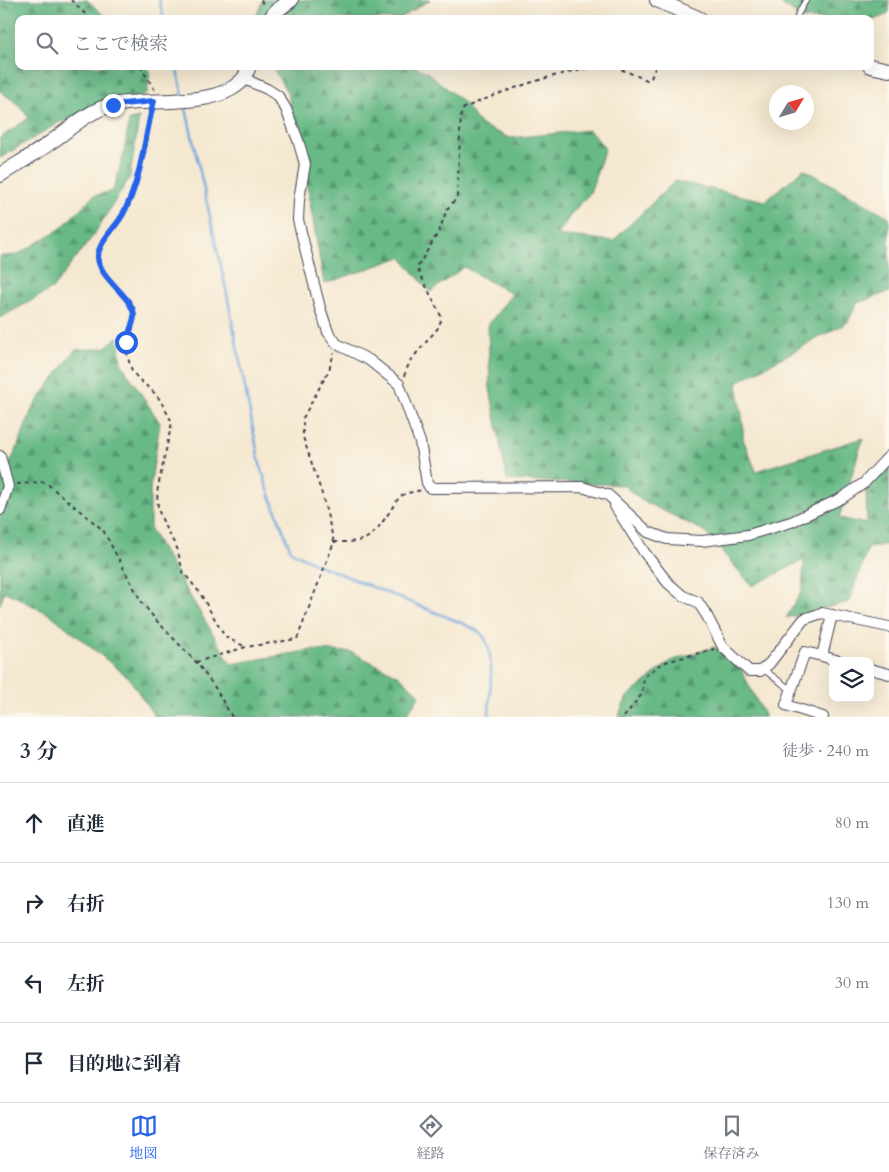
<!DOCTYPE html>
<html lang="ja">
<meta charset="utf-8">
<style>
:root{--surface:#fff;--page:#f6f6f7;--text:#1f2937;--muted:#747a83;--line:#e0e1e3;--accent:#2563eb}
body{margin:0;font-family:Cardo,"Noto Serif JP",serif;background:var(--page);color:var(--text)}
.controls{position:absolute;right:15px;bottom:15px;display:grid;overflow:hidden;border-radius:10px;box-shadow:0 5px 20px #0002}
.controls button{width:45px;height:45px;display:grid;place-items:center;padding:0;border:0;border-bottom:1px solid var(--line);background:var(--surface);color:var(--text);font:25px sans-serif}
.compass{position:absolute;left:769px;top:85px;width:45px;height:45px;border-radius:50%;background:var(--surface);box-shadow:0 5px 20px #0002;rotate:52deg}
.stop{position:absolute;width:15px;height:15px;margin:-11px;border:4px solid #2563eb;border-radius:50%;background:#fff}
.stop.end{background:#2563eb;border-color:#fff;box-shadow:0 1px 5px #0008}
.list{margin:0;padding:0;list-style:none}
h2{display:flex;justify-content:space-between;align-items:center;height:65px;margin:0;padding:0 20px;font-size:21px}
h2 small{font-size:16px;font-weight:400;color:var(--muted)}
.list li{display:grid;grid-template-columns:32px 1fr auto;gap:15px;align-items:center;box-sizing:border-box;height:80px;padding:0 20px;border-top:1px solid var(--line)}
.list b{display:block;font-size:19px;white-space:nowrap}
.list em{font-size:16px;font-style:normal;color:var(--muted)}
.icon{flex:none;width:28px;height:28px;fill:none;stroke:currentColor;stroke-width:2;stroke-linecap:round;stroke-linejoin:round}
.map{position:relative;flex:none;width:889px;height:717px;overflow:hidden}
.search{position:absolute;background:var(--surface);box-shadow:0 5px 20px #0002;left:15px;right:15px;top:15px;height:55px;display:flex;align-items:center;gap:12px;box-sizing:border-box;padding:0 18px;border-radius:10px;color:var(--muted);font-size:19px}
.sheet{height:385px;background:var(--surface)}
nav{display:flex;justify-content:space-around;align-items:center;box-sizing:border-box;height:70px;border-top:1px solid var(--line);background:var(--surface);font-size:14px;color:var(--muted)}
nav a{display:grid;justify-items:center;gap:2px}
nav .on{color:var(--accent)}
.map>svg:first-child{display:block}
</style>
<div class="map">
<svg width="889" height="717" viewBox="0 0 889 717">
<defs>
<pattern id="forest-firs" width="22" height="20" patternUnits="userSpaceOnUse" patternTransform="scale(1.25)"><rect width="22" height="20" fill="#67b986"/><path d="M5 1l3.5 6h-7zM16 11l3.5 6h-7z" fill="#54966f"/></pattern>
</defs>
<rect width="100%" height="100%" fill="#fbf7ec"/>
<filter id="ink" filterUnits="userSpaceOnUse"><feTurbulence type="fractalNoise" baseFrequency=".02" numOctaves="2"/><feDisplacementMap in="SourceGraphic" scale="10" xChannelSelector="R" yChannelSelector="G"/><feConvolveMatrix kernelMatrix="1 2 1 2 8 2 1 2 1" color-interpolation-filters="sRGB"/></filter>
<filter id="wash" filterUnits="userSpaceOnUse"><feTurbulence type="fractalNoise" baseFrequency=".0096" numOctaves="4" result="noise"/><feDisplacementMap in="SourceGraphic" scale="20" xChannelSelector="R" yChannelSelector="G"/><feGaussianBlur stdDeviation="1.12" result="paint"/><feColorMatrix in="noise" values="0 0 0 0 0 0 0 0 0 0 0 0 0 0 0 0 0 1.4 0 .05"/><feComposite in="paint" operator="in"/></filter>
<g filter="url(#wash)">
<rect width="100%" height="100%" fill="#f5e8d0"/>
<g fill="url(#forest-firs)" stroke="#446e60">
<path d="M 0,0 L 87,0 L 108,19 L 19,19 L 19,66 L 147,66 L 150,71 L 147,94 L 60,122 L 0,158 L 0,138 L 29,118 L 19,105 L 0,91 Z"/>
<path d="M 263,0 L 430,0 L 399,19 L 255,19 Z"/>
<path d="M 775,0 L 889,0 L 889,12 L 884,16 L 870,21 L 870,19 L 804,19 Z"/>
<path d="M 272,66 L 413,66 L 427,72 L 462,101 L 481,125 L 510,138 L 589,130 L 605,148 L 590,193 L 571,214 L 558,235 L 613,241 L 675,181 L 765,201 L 804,169 L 889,217 L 889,292 L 857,303 L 848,322 L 737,382 L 743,423 L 743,439 L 756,471 L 863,438 L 839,518 L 867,524 L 866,491 L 889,456 L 889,544 L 868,548 L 849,602 L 786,618 L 802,591 L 804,560 L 752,586 L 704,531 L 641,500 L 623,485 L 507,480 L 490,388 L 488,325 L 512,294 L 464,267 L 430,292 L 401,257 L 324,284 L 308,191 L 288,94 Z"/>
<path d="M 139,118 L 130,177 L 93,236 L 52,289 L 0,318 L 0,256 L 17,255 L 60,229 L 93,196 L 113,191 L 124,153 L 129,120 Z"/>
<path d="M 118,336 L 121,363 L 160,423 L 150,489 L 150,529 L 231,664 L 312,650 L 351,652 L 398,675 L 420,695 L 405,717 L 155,717 L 128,677 L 51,615 L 4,591 L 0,605 L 0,481 L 15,453 L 33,407 L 75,350 L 105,348 Z"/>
<path d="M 714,647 L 735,658 L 765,717 L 618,717 L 627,697 L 671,661 Z"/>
</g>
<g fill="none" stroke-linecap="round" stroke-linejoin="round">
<g stroke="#6ca5db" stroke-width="2.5">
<path d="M 159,0 L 164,19"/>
<path d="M 176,66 L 183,96"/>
<path d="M 185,104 L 226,289 L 259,460 L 267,487 L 291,551 L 316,564 L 464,624 C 471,627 480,631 484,637 C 496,657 489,695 489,717"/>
</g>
</g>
</g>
<g filter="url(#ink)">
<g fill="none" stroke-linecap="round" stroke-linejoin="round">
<defs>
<g id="lane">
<path d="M 797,19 L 798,14 L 806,0"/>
<path d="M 763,669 L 791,690"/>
</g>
<g id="street">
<path d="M 245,77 L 249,81 L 267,89 L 278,96 L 286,109 L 298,140 L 305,164 L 299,200 L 298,220 L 320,308 L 328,332 L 337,344 L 369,360 L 399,384 L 420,442 L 427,483 L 430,488 L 582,487 L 608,495 L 648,532 L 667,539 L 702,541 L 748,535 L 791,522 L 842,498 L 864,483 L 889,456"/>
<path d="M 0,456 L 8,486 L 0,510"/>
<path d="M 615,506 L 644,552 L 668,583 L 683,596 L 698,602 L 707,616 L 723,647 L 749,671 L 760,671 L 769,664 L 804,619 L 822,613 L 889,627"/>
<path d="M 832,615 L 822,656 L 839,661"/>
<path d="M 822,656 L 805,652 L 786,705 L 823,717"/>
<path d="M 870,669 L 889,674"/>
</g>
<g id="secondary">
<path d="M 657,0 L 700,19"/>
<path d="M 270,19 L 275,12 L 291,0"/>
<path d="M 870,66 L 889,70"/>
<path d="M 0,175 C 17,164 35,154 51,142 C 70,129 90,109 113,105 C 150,97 220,110 245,77 C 247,74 247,69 249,66"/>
</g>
</defs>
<use href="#lane" stroke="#424051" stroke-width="7"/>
<use href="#street" stroke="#424051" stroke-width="12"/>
<use href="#secondary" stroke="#424051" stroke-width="16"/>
<g stroke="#424051" stroke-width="2" stroke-dasharray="4 4" stroke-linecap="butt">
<path d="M 71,0 L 90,19"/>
<path d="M 261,0 L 264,7"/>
<path d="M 140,66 L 156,92"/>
<path d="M 606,66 L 618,68 L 647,80 L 651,78 L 656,66"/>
<path d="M 151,112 C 142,147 140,183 123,215 C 116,226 98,244 98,257 C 97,274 122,292 131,306 C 139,320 127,328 126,342 C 126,349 128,358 130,365 C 134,379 148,385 157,396 C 163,403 167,414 172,422 L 157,492 L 158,509 L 166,529 L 177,548 L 183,572 L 200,593 L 225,637 L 246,647"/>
<path d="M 404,376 L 410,361 L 438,328 L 442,318 L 417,268 L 439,231 L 447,209 L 457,198 L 461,113 L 464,108 C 508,89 554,73 602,66"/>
<path d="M 17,484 L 45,482 L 103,530 L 141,601 L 155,619 L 196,662 L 214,686 L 232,717"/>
<path d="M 334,542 C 370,543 371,538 391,510 C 393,506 396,501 400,497 C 406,492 414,492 422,490"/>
<path d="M 196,662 L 246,647 L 297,639 L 334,542 L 322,494 L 303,437 L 303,418 L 329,370 L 334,353"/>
<path d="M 624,717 L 642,694 L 644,677 L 662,663 L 714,649"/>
</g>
<use href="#lane" stroke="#fff" stroke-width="5"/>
<use href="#street" stroke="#fff" stroke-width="10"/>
<use href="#secondary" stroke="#fff" stroke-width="14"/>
</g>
</g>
<g fill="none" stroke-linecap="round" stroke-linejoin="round" filter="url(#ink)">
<path stroke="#2563eb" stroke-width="6" d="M 113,105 L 154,101 C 144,139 142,179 123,214 C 117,226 98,243 98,256 C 97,278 135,297 134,317 C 134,319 128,338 126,342"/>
</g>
</svg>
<div class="controls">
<button><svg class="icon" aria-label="layers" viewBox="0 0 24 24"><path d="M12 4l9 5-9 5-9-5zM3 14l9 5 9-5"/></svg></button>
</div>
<svg class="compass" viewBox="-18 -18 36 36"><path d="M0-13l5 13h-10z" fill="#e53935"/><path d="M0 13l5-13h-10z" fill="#747a83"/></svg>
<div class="stop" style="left:126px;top:342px"></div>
<div class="stop end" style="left:113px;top:105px"></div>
<div class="search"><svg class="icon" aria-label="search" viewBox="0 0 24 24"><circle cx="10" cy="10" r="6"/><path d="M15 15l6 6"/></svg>ここで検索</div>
</div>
<section class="sheet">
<h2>3 分<small>徒歩 · 240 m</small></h2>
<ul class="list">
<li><svg class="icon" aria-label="ahead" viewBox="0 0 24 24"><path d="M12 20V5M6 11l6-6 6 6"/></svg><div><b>直進</b></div><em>80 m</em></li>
<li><svg class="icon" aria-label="right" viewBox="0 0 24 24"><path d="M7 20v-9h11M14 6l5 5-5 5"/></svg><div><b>右折</b></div><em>130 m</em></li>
<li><svg class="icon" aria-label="left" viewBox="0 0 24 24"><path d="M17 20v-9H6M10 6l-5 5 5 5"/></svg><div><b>左折</b></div><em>30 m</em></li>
<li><svg class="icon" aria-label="arrive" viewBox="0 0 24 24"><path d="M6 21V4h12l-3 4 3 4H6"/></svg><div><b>目的地に到着</b></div></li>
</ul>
</section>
<nav>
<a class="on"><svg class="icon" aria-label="map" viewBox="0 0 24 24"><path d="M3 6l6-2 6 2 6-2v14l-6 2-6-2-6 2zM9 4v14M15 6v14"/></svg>地図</a>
<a><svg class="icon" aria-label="directions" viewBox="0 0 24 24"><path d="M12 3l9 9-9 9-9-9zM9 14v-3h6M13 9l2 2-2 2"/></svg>経路</a>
<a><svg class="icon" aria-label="saved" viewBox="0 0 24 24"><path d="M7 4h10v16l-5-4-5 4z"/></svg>保存済み</a>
</nav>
